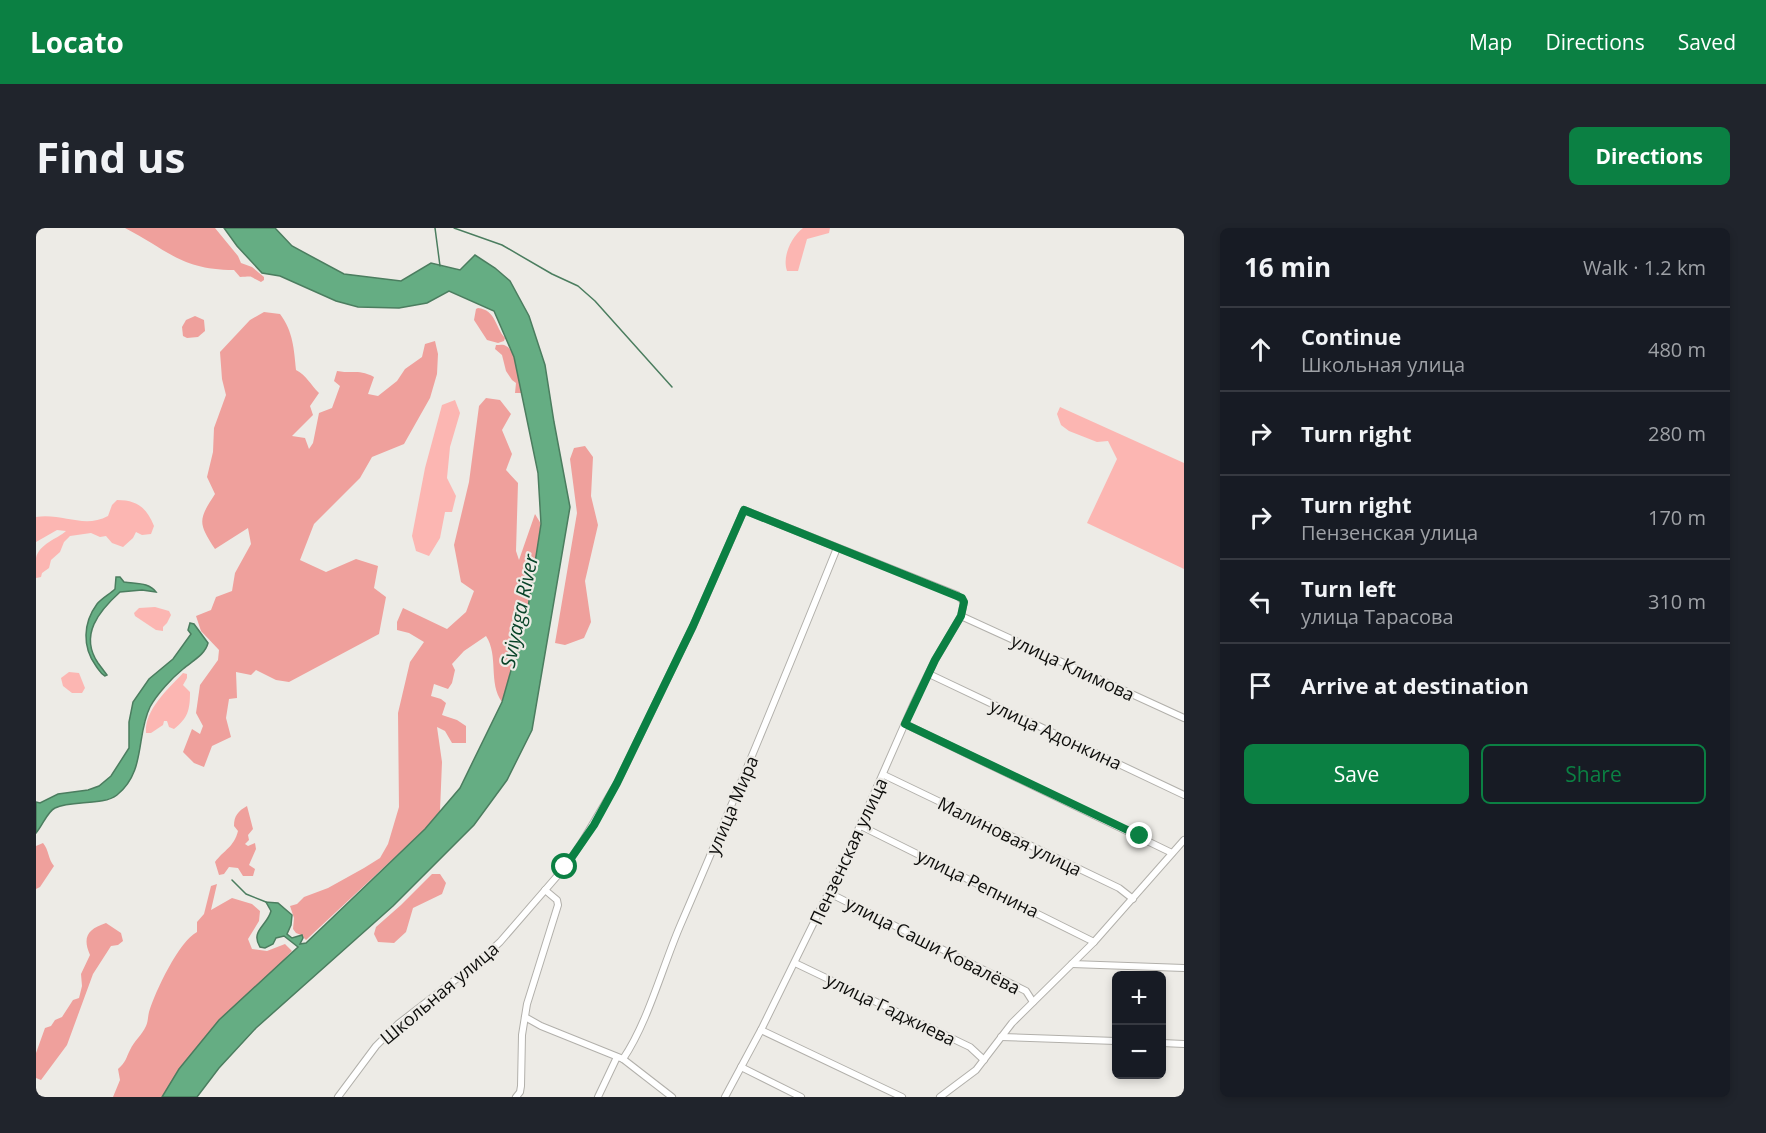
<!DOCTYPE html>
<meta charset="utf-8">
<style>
:root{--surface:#171b24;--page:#20242c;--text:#f1f3f6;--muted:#9ea1a6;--line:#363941;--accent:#0b8043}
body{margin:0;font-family:"Open Sans",sans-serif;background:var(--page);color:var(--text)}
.controls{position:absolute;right:18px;bottom:18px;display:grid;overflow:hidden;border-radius:9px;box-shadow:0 3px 9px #0003}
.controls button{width:54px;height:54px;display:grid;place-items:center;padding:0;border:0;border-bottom:2px solid var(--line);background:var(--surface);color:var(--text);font:30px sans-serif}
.stop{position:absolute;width:18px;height:18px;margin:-14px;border:4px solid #0b8043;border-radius:50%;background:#fff}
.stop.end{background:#0b8043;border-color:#fff;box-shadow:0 2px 6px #0008}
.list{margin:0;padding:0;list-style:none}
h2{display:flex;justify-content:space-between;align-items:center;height:78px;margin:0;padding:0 24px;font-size:26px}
h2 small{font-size:20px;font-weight:400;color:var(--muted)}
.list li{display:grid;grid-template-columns:39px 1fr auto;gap:18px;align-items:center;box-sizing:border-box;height:84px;padding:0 24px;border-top:2px solid var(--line)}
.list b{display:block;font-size:22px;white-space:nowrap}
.list p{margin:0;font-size:20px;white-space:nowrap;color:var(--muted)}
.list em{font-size:20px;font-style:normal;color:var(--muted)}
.actions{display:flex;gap:12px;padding:18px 24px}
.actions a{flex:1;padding:14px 0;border:2px solid var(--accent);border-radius:9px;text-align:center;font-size:21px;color:var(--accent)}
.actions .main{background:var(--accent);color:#fff}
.icon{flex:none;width:33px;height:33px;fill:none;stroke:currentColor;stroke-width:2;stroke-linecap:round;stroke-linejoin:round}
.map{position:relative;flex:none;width:1148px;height:869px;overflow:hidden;border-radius:9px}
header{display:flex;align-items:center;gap:36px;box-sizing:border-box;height:84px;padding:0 30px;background:var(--accent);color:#fff}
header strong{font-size:28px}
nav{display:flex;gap:33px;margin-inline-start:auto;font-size:21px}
.intro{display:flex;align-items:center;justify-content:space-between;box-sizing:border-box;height:144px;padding:0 36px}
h1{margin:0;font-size:42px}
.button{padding:15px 27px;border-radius:9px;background:var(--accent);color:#fff;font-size:21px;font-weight:700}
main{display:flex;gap:36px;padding:0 36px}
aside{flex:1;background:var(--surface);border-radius:9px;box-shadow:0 3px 9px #0003}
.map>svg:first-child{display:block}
</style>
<header>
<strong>Locato</strong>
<nav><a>Map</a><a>Directions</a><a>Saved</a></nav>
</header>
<div class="intro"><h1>Find us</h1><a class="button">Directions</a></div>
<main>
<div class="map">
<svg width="1148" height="869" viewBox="0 0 1148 869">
<rect width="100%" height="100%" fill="#edebe6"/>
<g fill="#fcb6b2">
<path d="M 767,0 L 794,0 L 793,5 L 771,11 L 762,43 L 751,43 C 746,29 755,9 767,0 Z"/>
<path d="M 419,172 L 424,185 L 414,219 L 411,250 L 420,268 L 416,284 L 409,284 L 404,310 L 393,328 L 380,323 L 376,308 L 389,240 L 406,177 Z"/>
<path d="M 1024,179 L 1148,235 L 1148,341 L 1051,295 L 1081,231 L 1072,213 L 1061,214 L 1033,203 L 1025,197 L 1021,186 Z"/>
<path d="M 81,272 C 101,272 111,280 118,298 L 115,306 L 106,307 L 100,304 L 97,310 L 87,319 L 76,315 L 70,308 L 64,309 L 55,305 L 34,308 L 28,314 L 24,324 L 15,332 L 13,340 L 6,345 L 5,349 L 0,350 C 0,344 0,335 0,330 C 3,316 21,311 30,303 L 21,302 L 0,314 L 0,289 C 27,285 48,301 72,288 L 76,277 Z"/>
<path d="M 119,379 L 133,383 L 135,387 L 131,395 L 127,399 L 127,403 L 120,402 L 99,388 L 98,385 L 103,380 Z"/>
<path d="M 33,444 L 43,445 L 49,460 L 46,465 L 36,465 L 27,458 L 25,450 Z"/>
<path d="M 147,445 L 151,446 L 151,450 L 147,457 L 154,464 C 154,482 152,490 138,501 L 133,499 L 131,493 L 128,493 L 127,497 L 115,505 L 110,505 C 108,482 133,460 147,445 Z"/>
</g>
<g fill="#efa09c">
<path d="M 89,0 L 179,0 L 202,28 L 205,35 L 216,39 L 228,49 L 228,52 L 225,54 C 212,48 219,48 204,49 L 198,42 C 145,42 132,22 89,0 Z"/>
<path d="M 442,80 C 460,82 459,99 469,110 L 468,113 L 462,115 L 451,112 L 438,92 L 440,81 Z"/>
<path d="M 228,84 L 244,86 C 257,103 258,121 260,142 C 271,148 274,156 283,165 L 274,178 L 277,187 L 256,208 L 269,210 L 273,221 L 277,215 L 283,185 L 296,180 L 304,158 L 298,153 L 301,143 C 317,146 322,141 338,149 L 332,166 L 342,168 L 361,153 L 369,141 L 386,129 L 389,116 L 399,113 L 402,126 L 401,146 L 394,170 L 368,216 L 336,229 L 324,250 L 278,296 L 264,332 L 290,344 L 320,331 L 342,338 L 338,360 L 350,369 L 343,406 L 253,454 L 240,452 L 220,442 L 215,447 L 200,444 L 201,470 L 193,471 L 190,490 L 195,509 L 176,518 L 168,539 L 158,535 L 147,524 L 156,501 L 164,506 L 167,498 L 160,485 L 164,457 L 182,432 L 183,422 L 165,403 L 160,388 L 175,382 L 180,369 L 196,363 L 199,345 L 215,316 L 212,300 L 179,321 C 162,295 162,292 179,266 L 171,249 L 177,224 L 178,200 L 190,167 L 186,151 L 184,124 L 214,92 Z"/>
<path d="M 159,88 L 168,92 L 169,103 L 162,109 L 151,110 L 147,108 L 146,99 L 150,92 Z"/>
<path d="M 460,117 C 463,117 468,116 470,118 C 481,123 484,154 486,165 L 479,165 L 480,155 L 476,152 L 470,143 L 466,127 L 459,121 Z"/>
<path d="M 450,170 L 464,172 L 475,186 L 466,202 L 476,226 L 470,242 L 482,255 L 480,323 L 483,332 L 499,286 L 505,296 L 491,386 L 466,474 C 452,455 463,428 450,408 L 428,423 L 416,436 L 419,442 L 416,455 L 412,461 L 398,456 L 395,468 L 405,471 L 410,475 L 406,487 L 421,492 L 430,498 L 430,515 L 416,515 L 409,503 L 401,499 L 406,534 L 404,583 L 389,601 L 270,712 L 265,707 L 260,705 L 257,701 L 258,690 L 254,678 L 261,676 L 268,669 L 292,660 L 328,640 L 344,630 L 352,616 L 363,579 L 362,485 L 374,434 L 388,414 L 373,405 L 361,402 L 361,394 L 367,380 L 411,401 L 430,384 L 438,363 L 425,354 L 418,317 L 433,254 L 443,178 Z"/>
<path d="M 549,218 L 557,229 L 555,268 L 562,297 L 549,353 L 555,394 L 548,410 L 529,417 L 519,415 L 541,285 L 534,231 L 538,220 Z"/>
<path d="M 211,578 L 217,601 L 212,607 L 213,612 L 209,616 L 212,618 L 219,615 L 220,621 L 213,637 L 219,641 L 217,648 L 207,648 L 202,640 L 193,639 L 188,646 L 183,647 L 179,634 C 188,622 198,619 202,603 L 198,598 C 198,588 202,583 211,578 Z"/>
<path d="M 7,615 C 13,622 12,631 18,638 L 4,659 L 0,661 L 0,618 Z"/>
<path d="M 396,646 L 404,646 L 410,655 L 406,666 L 377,680 L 370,704 L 358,715 L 342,714 L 338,706 L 340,699 L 365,677 Z"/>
<path d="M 181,656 L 175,682 L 196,670 L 216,676 L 224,683 L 223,693 L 212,711 L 216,721 L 231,723 L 249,716 L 256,723 L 166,819 L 132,869 L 77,869 L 84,852 L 82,841 C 90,834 90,830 94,822 C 98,813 106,807 110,798 C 112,794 112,788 113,784 C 119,764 143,713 161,704 L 161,694 L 168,686 L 175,658 Z"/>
<path d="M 70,695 L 85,705 L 87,713 L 82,717 L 75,718 L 57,746 L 31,817 L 5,852 L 0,850 L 0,825 L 9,800 L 15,798 L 19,792 L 26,789 L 37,772 L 43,770 L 46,758 L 45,746 L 54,727 C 46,709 52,701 70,695 Z"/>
</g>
<g fill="#65ad83" stroke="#4b7d5f" stroke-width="1.5">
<path d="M 188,0 L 239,0 L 256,18 L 308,46 L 365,53 L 395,35 L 424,42 L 439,27 L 459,40 L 474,53 L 493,88 L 509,137 L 518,194 L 534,279 L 496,502 L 471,552 L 438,597 L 357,678 L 220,800 L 183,840 L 161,869 L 126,869 L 143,841 L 183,792 L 262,719 L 248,708 L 240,710 L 237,716 L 229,720 L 224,719 C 214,703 231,698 235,683 L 230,674 L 242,675 L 256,687 L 255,697 L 251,706 L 256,710 L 266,707 L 267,710 L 264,716 L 270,715 L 389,601 L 424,560 L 466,474 L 491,386 L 505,296 L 502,245 L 478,129 L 458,83 L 413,63 L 391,75 L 363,80 L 322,79 L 300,73 L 244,48 L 226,45 L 201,18 Z"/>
<path d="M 80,349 L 84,349 L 88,354 C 100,356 113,354 120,364 L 106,362 L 84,364 C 63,383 43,407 62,435 C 65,439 68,443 71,447 L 69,448 C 64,445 63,442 60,438 C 46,419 47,395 61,376 C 66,370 74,366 79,361 Z"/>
<path d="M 154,395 L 158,396 L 172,415 C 169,427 156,433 147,441 C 136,450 121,466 114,479 C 100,507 110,544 81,567 C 67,578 36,572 19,580 C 11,584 7,597 0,605 L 0,574 L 4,575 L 22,566 L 52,562 L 63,558 L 75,548 L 93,520 L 93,494 L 97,474 L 113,451 L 137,431 L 155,406 L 152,402 Z"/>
</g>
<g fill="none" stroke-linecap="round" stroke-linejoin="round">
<g stroke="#4b7d5f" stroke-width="1.5">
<path d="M 399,0 L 404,38"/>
<path d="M 418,0 L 466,17 L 516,46 L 542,58 L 559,73 L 636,159"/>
<path d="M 196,652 L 210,666 L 230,674"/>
</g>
<defs>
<g id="street">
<path d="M 925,388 L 1148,490"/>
<path d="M 893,446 L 1148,567"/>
<path d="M 869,496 L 1136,625"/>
<path d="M 848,547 L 1083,660 L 1097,671"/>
<path d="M 825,598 L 1058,714"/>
<path d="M 793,665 L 990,763 L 997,774"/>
<path d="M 759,735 L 934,819 L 948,832"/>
<path d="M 1036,736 L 1148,740"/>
<path d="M 489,789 L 505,798 L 587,831 L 636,869"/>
<path d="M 725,802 L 866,869"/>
<path d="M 965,809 L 1080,813"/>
<path d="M 1126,815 L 1148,816"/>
<path d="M 587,831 C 612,794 626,740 644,698 C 698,573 750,446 801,320"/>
<path d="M 705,839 L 765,869"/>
<path d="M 302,869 L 340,818 L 362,796 L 441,735 L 464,714 L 529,639 L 546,614 L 581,555 L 657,398 L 708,282 L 921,367 L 928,374 L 925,388 L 899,432 L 877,477 L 811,627 L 725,802 L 689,869"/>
<path d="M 480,869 L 484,864 L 485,858 L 486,807 L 491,776 L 522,677 L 521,672 L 509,662"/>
<path d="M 562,869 L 581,829"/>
<path d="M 904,869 L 940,842 L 976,795 L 1058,714 L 1148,612"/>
</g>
</defs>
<use href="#street" stroke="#b2b0ab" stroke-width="8"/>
<use href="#street" stroke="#fff" stroke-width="6"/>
</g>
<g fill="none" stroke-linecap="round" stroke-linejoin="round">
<path stroke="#0b8043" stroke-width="8" d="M 529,639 L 558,597 L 581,555 L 657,398 L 708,282 L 926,370 L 928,374 L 925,388 L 899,432 L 869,496 L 1104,608"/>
</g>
<g text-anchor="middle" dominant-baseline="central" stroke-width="4.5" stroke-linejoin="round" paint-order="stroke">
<g font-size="18" fill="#0d0d0b" stroke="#edebe6">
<text transform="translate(1037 439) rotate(25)">улица Климова</text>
<text transform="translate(1020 506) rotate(25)">улица Адонкина</text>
<text transform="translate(696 577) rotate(-67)">улица Мира</text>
<text transform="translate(974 608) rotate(26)">Малиновая улица</text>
<text transform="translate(812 623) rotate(-65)">Пензенская улица</text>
<text transform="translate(942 655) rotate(26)">улица Репнина</text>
<text transform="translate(897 717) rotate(27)">улица Саши Ковалёва</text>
<text transform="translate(403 765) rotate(-40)">Школьная улица</text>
<text transform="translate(855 781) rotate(26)">улица Гаджиева</text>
</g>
<g font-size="20" font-style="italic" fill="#084328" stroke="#edebe6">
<text transform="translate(483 383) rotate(-78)">Sviyaga River</text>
</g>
</g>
</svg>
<div class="controls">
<button>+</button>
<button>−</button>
</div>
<div class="stop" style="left:529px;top:639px"></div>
<div class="stop end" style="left:1104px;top:608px"></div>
</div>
<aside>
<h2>16 min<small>Walk · 1.2 km</small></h2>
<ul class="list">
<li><svg class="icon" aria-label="ahead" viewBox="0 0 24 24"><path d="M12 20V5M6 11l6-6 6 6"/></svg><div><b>Continue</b><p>Школьная улица</p></div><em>480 m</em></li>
<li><svg class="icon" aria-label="right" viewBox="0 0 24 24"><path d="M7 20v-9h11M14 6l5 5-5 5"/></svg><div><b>Turn right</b></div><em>280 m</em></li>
<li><svg class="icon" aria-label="right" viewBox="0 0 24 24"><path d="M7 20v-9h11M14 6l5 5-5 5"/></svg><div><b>Turn right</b><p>Пензенская улица</p></div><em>170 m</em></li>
<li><svg class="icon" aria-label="left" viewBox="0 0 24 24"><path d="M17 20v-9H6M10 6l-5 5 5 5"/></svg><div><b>Turn left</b><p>улица Тарасова</p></div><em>310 m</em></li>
<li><svg class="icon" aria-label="arrive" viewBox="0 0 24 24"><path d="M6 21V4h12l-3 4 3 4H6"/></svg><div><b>Arrive at destination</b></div></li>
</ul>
<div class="actions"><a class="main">Save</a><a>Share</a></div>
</aside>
</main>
